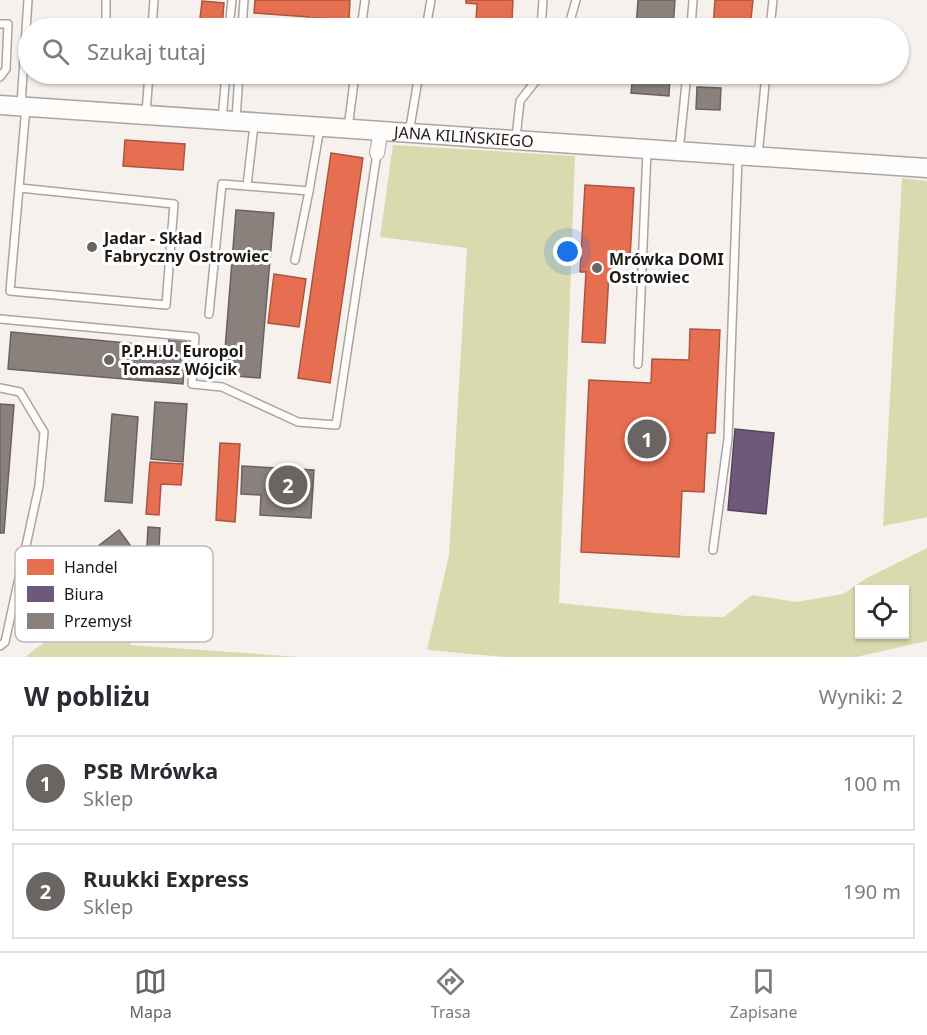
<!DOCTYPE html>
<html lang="pl">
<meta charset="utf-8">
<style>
:root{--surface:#fff;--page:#f2f2f3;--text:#2b2b33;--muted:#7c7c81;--line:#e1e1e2;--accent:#6a6563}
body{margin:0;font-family:"Noto Sans",sans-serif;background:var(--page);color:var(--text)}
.controls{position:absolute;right:18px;bottom:18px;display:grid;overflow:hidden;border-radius:0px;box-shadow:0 2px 4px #0004}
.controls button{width:54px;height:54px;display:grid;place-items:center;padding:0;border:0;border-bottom:2px solid var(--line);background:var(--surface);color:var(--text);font:30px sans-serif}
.you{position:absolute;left:568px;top:252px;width:21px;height:21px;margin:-15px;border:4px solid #fff;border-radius:50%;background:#1a73e8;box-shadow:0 0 0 9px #1a73e833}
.badge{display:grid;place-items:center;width:39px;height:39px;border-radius:50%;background:var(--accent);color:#fff;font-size:20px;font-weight:700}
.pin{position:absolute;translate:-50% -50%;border:3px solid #fff;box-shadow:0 2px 6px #0006}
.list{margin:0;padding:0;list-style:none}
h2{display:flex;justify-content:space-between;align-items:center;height:78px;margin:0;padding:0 24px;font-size:26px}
h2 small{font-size:20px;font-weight:400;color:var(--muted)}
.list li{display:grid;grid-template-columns:39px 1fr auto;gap:18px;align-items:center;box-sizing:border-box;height:96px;margin:0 12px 12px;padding:0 12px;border:2px solid var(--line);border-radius:0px}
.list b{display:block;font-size:22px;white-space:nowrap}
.list p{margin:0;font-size:20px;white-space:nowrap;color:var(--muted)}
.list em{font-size:20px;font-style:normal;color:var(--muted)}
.icon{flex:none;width:33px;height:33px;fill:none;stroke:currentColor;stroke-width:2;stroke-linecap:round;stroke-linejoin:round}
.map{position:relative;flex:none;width:927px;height:657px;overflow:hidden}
.search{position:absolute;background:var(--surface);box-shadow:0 2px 4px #0004;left:18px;right:18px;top:18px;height:66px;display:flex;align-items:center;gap:15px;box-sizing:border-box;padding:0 21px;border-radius:33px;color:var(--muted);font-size:22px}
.sheet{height:294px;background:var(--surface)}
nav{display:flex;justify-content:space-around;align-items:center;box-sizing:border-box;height:84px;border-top:2px solid var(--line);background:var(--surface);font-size:16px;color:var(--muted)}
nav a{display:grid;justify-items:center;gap:3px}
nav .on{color:var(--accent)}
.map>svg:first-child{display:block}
</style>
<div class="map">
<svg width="927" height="657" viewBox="0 0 927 657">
<rect width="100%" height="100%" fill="#f7f1ed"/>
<g fill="#d9daad" fill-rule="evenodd">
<path d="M 393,145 L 575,156 L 559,603 L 686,616 L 724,617 L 752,595 L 796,602 L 843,594 L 867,578 L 927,548 L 927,641 L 856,657 L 505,657 L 427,650 L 449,555 L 467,248 L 380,237 ZM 860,590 L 904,590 L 904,634 L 860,634 Z"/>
<path d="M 902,178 L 927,181 L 927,517 L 883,526 Z"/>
<path d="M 127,579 L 130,645 L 301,657 L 25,657 Z"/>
</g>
<g fill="#e76f51" stroke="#ab5640" stroke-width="1.5">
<path d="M 255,0 L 350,0 L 349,20 L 314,18 L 313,28 L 308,28 L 309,17 L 254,13 Z"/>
<path d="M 466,0 L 513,0 L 512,22 L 536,24 L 535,28 L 447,28 L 448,19 L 476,21 L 477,4 L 466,3 Z"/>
<path d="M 715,0 L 753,0 L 750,28 L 713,28 Z"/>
<path d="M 202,1 L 224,3 L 222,28 L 199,27 Z"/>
<path d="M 125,140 L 185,144 L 183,170 L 123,166 Z"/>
<path d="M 331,153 L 363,158 L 330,383 L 298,378 Z"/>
<path d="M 585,185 L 634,188 L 630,258 L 615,257 L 614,274 L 609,274 L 605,343 L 582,342 L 586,272 L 580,272 Z"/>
<path d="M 274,274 L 306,279 L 299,327 L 268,323 Z"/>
<path d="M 690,329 L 720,330 L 715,433 L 707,433 L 704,492 L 682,491 L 679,557 L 581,552 L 589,380 L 651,383 L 652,359 L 689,360 Z"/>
<path d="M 220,443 L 240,444 L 235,522 L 216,520 Z"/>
<path d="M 150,462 L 183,464 L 181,485 L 161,484 L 159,515 L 146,514 Z"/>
</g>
<path fill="#6d597a" stroke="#55465d" stroke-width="1.5" d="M 735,429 L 774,433 L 766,514 L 728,510 Z"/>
<g fill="#8a817c" stroke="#6a625e" stroke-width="1.5">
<path d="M 638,0 L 675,0 L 673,28 L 636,28 Z"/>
<path d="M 633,74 L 670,74 L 669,96 L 631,93 Z"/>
<path d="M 697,87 L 721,88 L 720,110 L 696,109 Z"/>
<path d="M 236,210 L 274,213 L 260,378 L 223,375 Z"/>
<path d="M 11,332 L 169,347 L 169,338 L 186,340 L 183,384 L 8,369 Z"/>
<path d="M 155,402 L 187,404 L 183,462 L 151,459 Z"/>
<path d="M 0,404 L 14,405 L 4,533 L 0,533 Z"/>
<path d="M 112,414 L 138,417 L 132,503 L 105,501 Z"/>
<path d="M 242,466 L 314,470 L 311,518 L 260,515 L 261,495 L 241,494 Z"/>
<path d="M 148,527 L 160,528 L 159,547 L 147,546 Z"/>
<path d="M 119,530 L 133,549 L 99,576 L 84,557 Z"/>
</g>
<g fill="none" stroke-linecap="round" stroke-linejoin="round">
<defs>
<g id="lane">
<path d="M 106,0 L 106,20 L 112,28"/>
<path d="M 0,24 L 8,24 L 6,69 L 0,77"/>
<path d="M 152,28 L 154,0"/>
<path d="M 229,28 L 232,0"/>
<path d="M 242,28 L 244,0"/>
<path d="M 361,28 L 365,0"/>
<path d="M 426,28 L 431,0"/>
<path d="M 541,28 L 543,0"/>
<path d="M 568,28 L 576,0"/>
<path d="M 691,28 L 693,0"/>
<path d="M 770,28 L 773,0"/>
<path d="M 430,74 L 538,80 L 543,74"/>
<path d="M 21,104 L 28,0"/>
<path d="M 146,113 L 149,74"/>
<path d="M 236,119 L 239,74"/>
<path d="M 222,120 L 226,74"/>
<path d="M 254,125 L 247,186 L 309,191 L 320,128"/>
<path d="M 348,128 L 355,74"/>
<path d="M 409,133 L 419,74"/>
<path d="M 516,138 L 520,101 L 538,78"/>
<path d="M 679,151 L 687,74"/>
<path d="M 758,156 L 766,74"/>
<path d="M 20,188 L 174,204 L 166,305 L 10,291 L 26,107"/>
<path d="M 295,260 L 309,191"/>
<path d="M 209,314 L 222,184 L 247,186"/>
<path d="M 0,319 L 195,337 L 192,384 L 222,387 L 298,422 L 336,425 L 377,153"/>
<path d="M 638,364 L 647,151"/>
<path d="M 0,388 L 20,392 L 44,432 L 39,486 L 5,642 L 0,646"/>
<path d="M 713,550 L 728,439 L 738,157"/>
</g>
<path id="street" d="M 377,153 L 381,130"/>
<g id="secondary">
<path id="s1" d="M 0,105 L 927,168"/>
</g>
</defs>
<use href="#lane" stroke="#a9a5a2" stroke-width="10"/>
<use href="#street" stroke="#a9a5a2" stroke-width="16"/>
<use href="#secondary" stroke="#a9a5a2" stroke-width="21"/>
<use href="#lane" stroke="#fefdfc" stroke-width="7"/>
<use href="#street" stroke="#fefdfc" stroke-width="14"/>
<use href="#secondary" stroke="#fefdfc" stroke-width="18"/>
</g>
<g fill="#6a6563" stroke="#fff" stroke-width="2">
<circle cx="92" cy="247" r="6"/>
<circle cx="597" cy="268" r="6"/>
<circle cx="109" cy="360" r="6"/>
</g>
<g text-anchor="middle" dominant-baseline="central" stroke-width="6" stroke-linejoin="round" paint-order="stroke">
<g font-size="16" fill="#1e1a18" stroke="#fff">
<text stroke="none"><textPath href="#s1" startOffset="465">JANA KILIŃSKIEGO</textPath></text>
</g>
<g font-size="16" font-weight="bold" fill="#1e1a18" stroke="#fff" text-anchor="start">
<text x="104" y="238">Jadar - Skład<tspan x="104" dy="18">Fabryczny Ostrowiec</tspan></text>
<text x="609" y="259">Mrówka DOMI<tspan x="609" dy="18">Ostrowiec</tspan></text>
<text x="121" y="351">P.P.H.U. Europol<tspan x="121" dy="18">Tomasz Wójcik</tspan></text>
</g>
</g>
<rect x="15" y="546" width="198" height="96" rx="9" fill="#fff" stroke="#bcbaba" stroke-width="1.5"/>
<rect x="27" y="559" width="27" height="16" fill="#e76f51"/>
<rect x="27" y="586" width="27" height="16" fill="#6d597a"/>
<rect x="27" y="613" width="27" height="16" fill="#8a817c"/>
<g font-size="16" fill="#1e1a18">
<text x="64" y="573">Handel</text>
<text x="64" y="600">Biura</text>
<text x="64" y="627">Przemysł</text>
</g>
</svg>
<div class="controls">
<button><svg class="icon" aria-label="locate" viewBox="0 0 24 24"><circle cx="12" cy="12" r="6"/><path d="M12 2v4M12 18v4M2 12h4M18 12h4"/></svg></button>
</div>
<div class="you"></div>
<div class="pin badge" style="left:647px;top:439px">1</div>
<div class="pin badge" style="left:288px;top:485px">2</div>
<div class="search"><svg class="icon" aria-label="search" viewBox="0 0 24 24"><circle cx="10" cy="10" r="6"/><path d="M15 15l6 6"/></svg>Szukaj tutaj</div>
</div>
<section class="sheet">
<h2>W pobliżu<small>Wyniki: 2</small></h2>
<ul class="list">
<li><span class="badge">1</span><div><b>PSB Mrówka</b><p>Sklep</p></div><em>100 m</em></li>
<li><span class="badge">2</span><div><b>Ruukki Express</b><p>Sklep</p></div><em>190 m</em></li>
</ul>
</section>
<nav>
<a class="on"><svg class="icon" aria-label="map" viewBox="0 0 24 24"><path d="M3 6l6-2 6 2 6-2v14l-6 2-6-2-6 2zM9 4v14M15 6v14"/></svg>Mapa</a>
<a><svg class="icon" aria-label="directions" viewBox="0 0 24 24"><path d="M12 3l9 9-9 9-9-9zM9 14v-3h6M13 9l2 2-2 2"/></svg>Trasa</a>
<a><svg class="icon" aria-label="saved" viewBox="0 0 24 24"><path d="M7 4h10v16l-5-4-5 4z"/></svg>Zapisane</a>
</nav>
